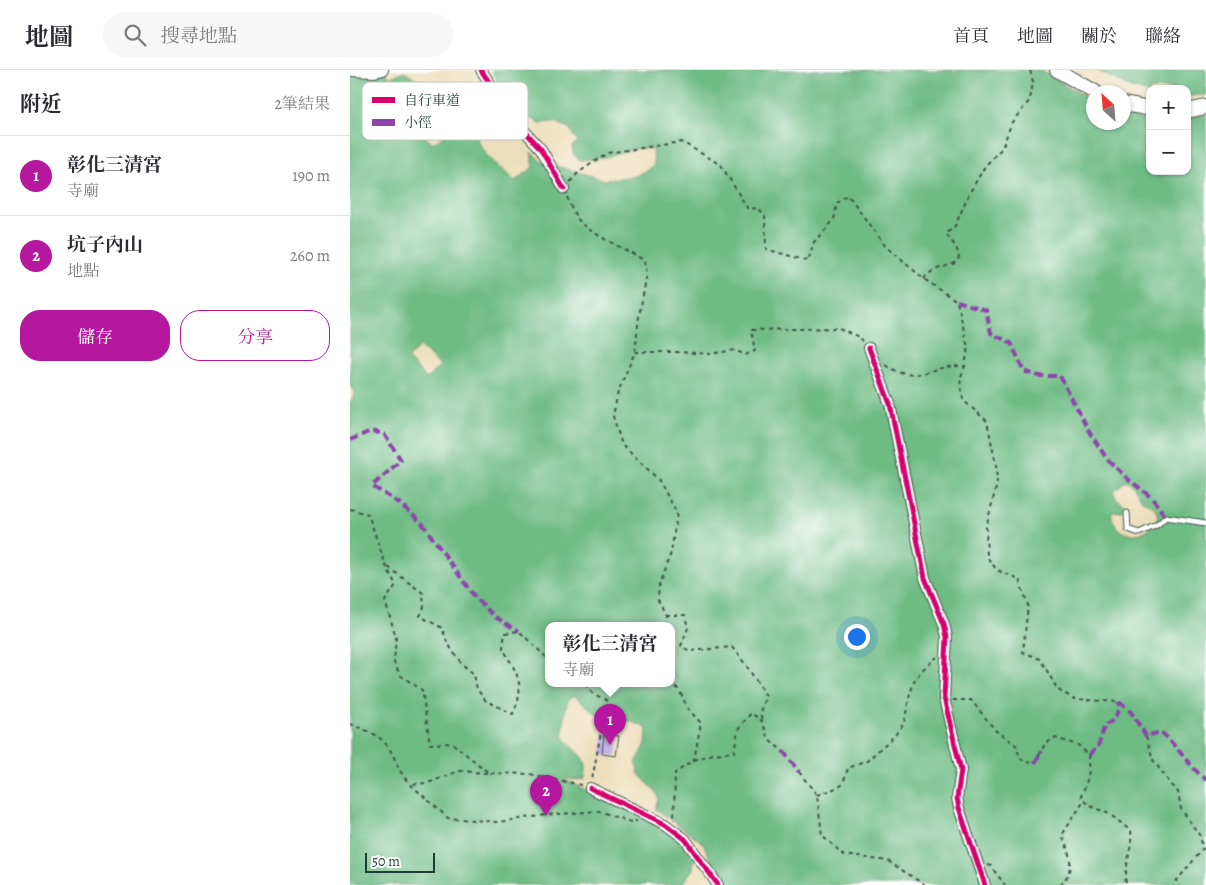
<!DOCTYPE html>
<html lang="zh-TW">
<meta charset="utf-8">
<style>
:root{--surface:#fff;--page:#f7f7f7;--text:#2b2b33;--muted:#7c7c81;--line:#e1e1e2;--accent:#b5179e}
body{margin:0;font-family:Alegreya,"Noto Serif TC",serif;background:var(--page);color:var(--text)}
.controls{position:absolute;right:15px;top:15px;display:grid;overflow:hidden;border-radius:10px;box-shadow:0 1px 4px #0004}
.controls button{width:45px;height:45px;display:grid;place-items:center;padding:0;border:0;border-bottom:1px solid var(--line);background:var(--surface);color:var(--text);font:25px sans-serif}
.compass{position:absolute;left:736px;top:15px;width:45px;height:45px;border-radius:50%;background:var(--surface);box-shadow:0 1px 4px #0004;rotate:334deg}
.scale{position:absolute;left:15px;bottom:12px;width:70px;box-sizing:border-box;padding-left:5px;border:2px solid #1f3d34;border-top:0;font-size:14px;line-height:18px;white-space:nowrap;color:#1f3d34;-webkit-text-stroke:4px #fff;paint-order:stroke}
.you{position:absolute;left:506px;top:566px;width:18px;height:18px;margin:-12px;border:4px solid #fff;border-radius:50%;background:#1a73e8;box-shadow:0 0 0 8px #1a73e833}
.badge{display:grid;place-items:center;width:32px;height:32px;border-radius:50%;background:var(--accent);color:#fff;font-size:16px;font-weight:700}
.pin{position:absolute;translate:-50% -41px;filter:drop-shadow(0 1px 2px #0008)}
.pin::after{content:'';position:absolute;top:26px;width:18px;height:15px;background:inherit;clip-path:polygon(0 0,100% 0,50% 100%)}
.popup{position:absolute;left:195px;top:552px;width:130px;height:65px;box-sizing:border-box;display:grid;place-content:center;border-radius:10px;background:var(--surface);filter:drop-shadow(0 1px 4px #0005);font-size:16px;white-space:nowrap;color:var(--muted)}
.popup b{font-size:19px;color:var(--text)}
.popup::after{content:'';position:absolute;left:50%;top:100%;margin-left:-10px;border:10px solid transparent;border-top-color:var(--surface)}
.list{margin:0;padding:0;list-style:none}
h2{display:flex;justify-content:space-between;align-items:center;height:65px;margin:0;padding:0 20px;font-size:21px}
h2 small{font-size:16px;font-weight:400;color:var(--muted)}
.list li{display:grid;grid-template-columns:32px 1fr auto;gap:15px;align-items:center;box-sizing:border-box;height:80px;padding:0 20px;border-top:1px solid var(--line)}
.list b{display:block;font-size:19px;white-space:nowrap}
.list p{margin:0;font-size:16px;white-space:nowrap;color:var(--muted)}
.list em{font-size:16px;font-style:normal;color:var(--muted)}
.actions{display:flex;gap:10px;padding:15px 20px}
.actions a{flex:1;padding:11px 0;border:1px solid var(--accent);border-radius:20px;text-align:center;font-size:18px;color:var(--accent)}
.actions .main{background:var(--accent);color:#fff}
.icon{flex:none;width:28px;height:28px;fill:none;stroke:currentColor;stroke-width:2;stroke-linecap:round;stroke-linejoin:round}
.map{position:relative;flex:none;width:856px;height:815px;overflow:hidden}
header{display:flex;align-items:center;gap:30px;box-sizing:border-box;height:70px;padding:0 25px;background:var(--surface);border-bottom:1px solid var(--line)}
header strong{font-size:24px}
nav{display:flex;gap:28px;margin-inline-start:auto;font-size:18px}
.search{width:350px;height:45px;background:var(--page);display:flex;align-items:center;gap:12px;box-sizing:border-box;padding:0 18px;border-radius:28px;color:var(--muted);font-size:19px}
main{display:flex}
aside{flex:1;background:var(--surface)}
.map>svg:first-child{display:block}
</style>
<header>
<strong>地圖</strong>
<div class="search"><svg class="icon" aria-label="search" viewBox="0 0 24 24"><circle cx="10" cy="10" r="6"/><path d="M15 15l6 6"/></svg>搜尋地點</div>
<nav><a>首頁</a><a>地圖</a><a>關於</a><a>聯絡</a></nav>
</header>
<main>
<aside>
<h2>附近<small>2筆結果</small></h2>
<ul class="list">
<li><span class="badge">1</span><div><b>彰化三清宮</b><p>寺廟</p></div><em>190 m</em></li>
<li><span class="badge">2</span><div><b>坑子內山</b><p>地點</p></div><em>260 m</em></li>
</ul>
<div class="actions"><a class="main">儲存</a><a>分享</a></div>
</aside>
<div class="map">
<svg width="856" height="815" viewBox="0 0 856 815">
<rect width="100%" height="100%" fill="#fff"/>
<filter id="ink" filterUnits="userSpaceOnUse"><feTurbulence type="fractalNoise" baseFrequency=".02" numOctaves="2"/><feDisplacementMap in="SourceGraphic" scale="10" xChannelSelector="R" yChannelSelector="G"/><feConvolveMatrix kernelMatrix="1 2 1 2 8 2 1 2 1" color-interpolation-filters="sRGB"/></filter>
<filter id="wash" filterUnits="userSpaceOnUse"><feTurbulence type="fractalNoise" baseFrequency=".0096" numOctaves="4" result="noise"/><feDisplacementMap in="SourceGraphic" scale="20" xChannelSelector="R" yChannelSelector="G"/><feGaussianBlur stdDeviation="1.12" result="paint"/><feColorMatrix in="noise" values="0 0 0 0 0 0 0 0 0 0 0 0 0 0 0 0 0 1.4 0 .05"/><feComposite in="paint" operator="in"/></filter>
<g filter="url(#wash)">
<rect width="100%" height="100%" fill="#eddebb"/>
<g fill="#6ebb84" stroke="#467c5c" fill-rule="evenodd">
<path d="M 0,0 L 35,0 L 39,8 L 53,2 L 74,13 L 78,19 L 68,47 L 76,68 L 82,73 C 99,67 109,45 126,44 C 126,52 125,62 127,69 C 133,86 152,99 165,111 L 184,97 L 181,82 L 193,92 L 255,110 L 285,106 L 299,100 L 304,93 L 303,79 L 288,78 L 252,88 L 230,90 L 224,85 L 222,77 L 227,71 L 219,58 L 205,52 L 190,53 L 170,43 L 154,26 L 142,0 L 690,0 L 743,31 L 744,52 L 774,52 L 774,45 L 793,50 L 800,49 L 800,101 L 837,101 L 837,47 L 856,45 L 856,815 L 374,815 L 352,772 L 306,739 L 309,728 L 307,723 L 289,704 L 286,693 L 296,674 L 297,658 L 277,650 L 246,644 L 226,626 L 221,626 C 216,632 216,638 215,645 C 215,650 213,656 213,661 C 214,683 244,679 234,709 L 224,710 L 214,708 L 217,711 L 322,761 L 344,787 L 343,799 L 331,815 L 0,815 L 0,333 L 4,326 L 4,319 L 0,317 ZM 69,277 L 90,295 L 77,309 L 58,289 ZM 776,410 C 779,412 783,415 785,418 C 788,422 790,428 793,431 C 796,433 801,434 804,437 C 819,455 779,476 766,456 C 763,451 761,448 762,442 L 773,441 L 777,437 L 765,427 L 764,421 ZM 199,556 L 321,556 L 321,614 L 199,614 Z"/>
<path d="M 747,0 L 856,0 L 856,25 L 837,26 L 837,19 L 800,19 L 800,23 L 781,18 Z"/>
</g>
<g id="blocks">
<path fill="#bda8e3" d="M 254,664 L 269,666 L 266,686 L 252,684 Z"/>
</g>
</g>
<g filter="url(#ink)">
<use href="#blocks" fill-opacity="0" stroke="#3e5548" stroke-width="1"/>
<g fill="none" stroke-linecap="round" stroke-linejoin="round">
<defs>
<path id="lane" d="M 777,443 L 778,459 L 789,463 L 807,455 L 816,447 L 856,453"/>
<g id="street">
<path d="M 131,0 L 163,48 L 191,79 L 214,119"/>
<path d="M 0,1 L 25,2 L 33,0"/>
<path d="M 519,278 L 540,334 L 575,508 L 594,554 L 597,567 L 594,628 L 611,700 L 607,728 L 609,738 L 635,815"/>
<path d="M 240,718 L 315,754 L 335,769 L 368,815"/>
</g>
<g id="secondary">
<path d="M 707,0 L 745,22"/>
<path d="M 774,34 L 800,39"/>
<path d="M 837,41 L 856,37"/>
</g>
</defs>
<use href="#lane" stroke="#3e5548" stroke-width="7"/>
<use href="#street" stroke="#3e5548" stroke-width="12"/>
<use href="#secondary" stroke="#3e5548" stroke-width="16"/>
<g stroke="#3e5548" stroke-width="2" stroke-dasharray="4 4" stroke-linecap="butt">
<path d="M 220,112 L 228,103 L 257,83 L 332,72 L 371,95 L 398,139 L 408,138 L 415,145 L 416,179 L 458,191 L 464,172 L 484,150 L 487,133 L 498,126 L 536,177 L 574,209 L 607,231 L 618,278 L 615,296 L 610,309 L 613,330 L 637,351 L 646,395 L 647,414 L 636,457 L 637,487 L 647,500 L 669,509 L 678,535 L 673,582 L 690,589 L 708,620 L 725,629 L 769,632"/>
<path d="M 217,127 C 220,134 223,142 227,148 C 240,165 277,179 295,191 L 297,204 L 289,246 L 285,282 L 268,322 L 263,346 L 272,375 L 308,409 L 327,443 L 321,483 L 309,514 L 308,530 L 316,545 L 315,556"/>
<path d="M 574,209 C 587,188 630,205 596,164 L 605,156 L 619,124 L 635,96 L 652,78 L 662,52 L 680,30 L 683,12 L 680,0"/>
<path d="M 285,282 L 327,282 L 360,284 L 385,280 L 395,285 L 405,281 L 401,260 L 489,258 L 509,267 L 513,271"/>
<path d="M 536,295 C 562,312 570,302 596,297 C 602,296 609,296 615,296"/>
<path d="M 0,439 L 18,444 L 36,496 L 46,515 L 35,531 L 46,567 L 44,592 L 50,605 L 72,620 L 80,674 L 102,673 L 139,703 L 180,704 L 231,715"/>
<path d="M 38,497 L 73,523 L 74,537 L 70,546 L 92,558 L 97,572 L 104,583 L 113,595 L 124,604 L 127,619 L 136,631 L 163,644 L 168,631 L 170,617 L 166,602 L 153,578 L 155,563 L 169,561 L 199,590"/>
<path d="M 316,545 L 335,545 L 338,558 L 331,576 L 340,581 L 382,577 L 396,595 L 416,626 L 410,642 L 412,651"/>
<path d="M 321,610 L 330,622 L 338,639 L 351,653 L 344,690 L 325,703 L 324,750"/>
<path d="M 236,614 L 242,623 L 256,630 L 260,643 L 251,662 L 242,710"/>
<path d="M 603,630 L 621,630 L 646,661 L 666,675 L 670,688 L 677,692 L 685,693 L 695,674 L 705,668 L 728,675 L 739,685 C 740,700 738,712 731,726 C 736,737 747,738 757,743 C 766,748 773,755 781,761 C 783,779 774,796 776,815"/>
<path d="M 0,654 C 12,659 26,663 35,673 C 45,683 46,700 59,713"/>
<path d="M 796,666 L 803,690 L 820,713 L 828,722 L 831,739 L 850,766 L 853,779 L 823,815"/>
<path d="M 344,690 L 363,684 L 384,682 L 388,659 L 401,643 L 412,651 L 419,670 L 433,681"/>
<path d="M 449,702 L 467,725 L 472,765 L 494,785 L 538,791 L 575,815"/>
<path d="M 137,703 L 109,701 L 78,713 L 60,714 L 98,748 L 148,752 L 197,745 L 249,741 L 280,752 L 287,751"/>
<path d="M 467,725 L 489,717 L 493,714 L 498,698 L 517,691 L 545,665 L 554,653 L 560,624 L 565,609 L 571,601 L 587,587"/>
<path d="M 638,795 L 641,796 L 655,815"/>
<path d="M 710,815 C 726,800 720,783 712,765 L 734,731"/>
</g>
<use href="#lane" stroke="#fff" stroke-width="5"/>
<use href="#street" stroke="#fff" stroke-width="10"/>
<use href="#secondary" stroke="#fff" stroke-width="14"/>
<g stroke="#8e44ad" stroke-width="4" stroke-dasharray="8 4" stroke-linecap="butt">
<path d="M 607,231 L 636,240 L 641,263 L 661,273 L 674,301 L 689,306 L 710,306 L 738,360 L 757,389 L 778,409 L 802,428 L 816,447"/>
<path d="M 0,370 L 21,361 L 34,364 L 51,390 L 22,416 L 49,433 L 72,453 L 124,526 L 145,547 L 169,561"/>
<path d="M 769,632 L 781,642 L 796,666 L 811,662 C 828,677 838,695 856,710"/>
<path d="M 433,681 L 449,702"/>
<path d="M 739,685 L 748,677 L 755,655 C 766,651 768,643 769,632"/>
<path d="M 685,693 L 692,681"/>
</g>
<defs>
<g id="cycleway">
<path d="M 131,0 L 163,48 L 191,79 L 214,119"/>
<path d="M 519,278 L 540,334 L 575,508 L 594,554 L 597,567 L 594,628 L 611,700 L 607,728 L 609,738 L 635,815"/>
<path d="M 240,718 L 315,754 L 335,769 L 368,815"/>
</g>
</defs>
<use href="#cycleway" stroke="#fff" stroke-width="8"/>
<use href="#cycleway" stroke="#d6006c" stroke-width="5"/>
</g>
</g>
<rect x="12" y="12" width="166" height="58" rx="8" fill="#fff" stroke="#bcc5c2" stroke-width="1"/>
<rect x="22" y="27" width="23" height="6" fill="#d6006c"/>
<rect x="22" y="49" width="23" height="7" fill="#8e44ad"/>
<g font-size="14" fill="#1f3d34">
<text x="54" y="35">自行車道</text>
<text x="54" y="57">小徑</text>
</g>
</svg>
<div class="controls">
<button>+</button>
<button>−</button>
</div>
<svg class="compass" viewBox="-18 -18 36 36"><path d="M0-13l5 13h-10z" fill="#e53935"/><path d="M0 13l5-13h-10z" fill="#7c7c81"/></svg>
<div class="scale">50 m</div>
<div class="you"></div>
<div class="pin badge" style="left:260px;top:675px">1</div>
<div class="popup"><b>彰化三清宮</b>寺廟</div>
<div class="pin badge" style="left:196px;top:746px">2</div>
</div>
</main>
